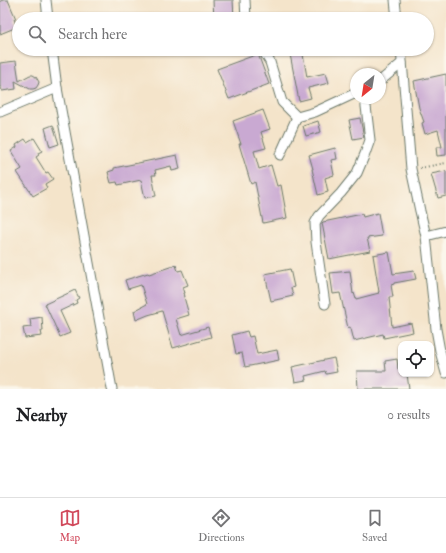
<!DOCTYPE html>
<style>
:root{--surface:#fff;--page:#f2f2f2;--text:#202124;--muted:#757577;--line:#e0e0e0;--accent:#d1495b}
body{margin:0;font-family:"IM FELL Double Pica",serif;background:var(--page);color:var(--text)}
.controls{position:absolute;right:12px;bottom:12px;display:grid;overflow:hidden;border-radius:8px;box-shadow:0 1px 3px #0004}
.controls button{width:36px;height:36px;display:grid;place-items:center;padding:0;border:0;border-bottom:1px solid var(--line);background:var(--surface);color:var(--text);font:20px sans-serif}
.compass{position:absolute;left:350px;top:68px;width:36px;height:36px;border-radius:50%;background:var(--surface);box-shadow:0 1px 3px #0004;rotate:210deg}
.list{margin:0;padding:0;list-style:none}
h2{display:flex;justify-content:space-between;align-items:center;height:52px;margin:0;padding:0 16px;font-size:17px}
h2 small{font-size:13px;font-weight:400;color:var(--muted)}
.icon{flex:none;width:22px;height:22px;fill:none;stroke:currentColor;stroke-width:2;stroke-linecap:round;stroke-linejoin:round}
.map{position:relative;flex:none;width:446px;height:389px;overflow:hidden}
.search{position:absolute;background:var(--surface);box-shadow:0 1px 3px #0004;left:12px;right:12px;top:12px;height:44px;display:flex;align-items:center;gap:10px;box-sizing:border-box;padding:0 14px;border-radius:22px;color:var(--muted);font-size:15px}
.sheet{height:108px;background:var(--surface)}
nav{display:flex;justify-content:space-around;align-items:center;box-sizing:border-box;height:56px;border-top:1px solid var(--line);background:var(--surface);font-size:11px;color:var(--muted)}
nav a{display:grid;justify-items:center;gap:2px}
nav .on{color:var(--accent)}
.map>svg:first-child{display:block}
</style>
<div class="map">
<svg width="446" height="389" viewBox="0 0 446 389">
<rect width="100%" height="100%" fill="#fbf7ec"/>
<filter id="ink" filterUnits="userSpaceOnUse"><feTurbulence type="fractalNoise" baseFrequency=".025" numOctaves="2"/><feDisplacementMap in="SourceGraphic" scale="8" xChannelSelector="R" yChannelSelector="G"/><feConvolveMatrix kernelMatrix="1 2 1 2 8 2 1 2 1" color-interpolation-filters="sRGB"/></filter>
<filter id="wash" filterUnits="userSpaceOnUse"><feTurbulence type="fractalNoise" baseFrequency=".012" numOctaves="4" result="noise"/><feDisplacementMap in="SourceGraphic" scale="16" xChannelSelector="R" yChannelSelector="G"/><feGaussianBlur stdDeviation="0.9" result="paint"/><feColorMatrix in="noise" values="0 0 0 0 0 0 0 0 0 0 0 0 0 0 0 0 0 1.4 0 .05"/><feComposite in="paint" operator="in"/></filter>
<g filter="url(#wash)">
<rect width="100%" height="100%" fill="#f4e4ca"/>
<g id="blocks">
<g fill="#c9a9d2">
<path d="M 4,0 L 8,0 L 16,19 L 14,19 L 17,27 L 0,34 L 0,1 Z"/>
<path d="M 213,0 L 233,0 L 234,19 L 214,19 Z"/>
<path d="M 289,49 L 302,49 L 307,77 L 326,73 L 329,83 L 308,88 L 311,98 L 299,101 L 295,80 Z"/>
<path d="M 258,54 L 269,84 L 229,99 L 217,69 Z"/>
<path d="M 16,61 L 19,81 L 30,75 L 33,75 L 36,77 L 39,82 L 38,85 L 36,88 L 33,89 L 30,89 L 15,81 L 16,89 L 2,91 L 1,87 L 0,87 L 0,63 Z"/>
<path d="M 446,74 L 446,155 L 437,156 L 436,147 L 442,147 L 438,130 L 425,134 L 422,123 L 424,122 L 419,108 L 414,81 Z"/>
<path d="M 263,110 L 270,129 L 261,132 L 266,148 L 254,151 L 259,169 L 271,165 L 277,186 L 281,185 L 287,218 L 263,223 L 255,182 L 251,184 L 239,144 L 241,144 L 233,121 Z"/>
<path d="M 360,118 L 364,137 L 353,139 L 349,120 Z"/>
<path d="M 318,121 L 321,132 L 306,136 L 303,126 Z"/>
<path d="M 53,125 L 59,144 L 50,147 L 45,128 Z"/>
<path d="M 34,138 L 42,151 L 38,153 L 39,155 L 36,157 L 46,173 L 48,172 L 53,179 L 45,184 L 47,188 L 33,196 L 17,172 L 22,169 L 11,151 L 17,147 L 16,145 L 25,139 L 27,142 Z"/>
<path d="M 335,148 L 337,159 L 331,160 L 334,175 L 325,178 L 328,192 L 318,195 L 312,169 L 313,169 L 309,155 Z"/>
<path d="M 177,155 L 180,169 L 172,171 L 171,166 L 155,170 L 156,175 L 152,175 L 156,196 L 145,198 L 141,180 L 118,185 L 117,182 L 111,183 L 108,172 L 114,170 L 114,168 Z"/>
<path d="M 446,171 L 446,196 L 438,198 L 431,174 Z"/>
<path d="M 378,213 L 382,236 L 367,238 L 370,251 L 329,259 L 322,223 L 323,222 L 362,214 L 363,217 Z"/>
<path d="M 389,252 L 393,274 L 414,271 L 416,279 L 394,283 L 394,284 L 391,285 L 393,297 L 389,297 L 392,327 L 411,323 L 413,332 L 384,338 L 383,334 L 354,341 L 351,329 L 350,327 L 348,328 L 340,293 L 333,294 L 330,273 L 350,271 L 353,294 L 354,293 L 356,299 L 379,293 L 378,292 L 379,292 L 373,255 Z"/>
<path d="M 176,265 L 178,271 L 182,270 L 188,285 L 183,287 L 185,293 L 184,293 L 185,297 L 184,297 L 189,315 L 176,319 L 181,335 L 208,327 L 211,337 L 173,348 L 162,311 L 148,315 L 136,320 L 134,311 L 147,304 L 141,285 L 128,289 L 125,280 L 148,273 L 149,274 Z"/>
<path d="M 290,269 L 294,287 L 291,288 L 293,296 L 271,301 L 265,274 Z"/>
<path d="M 75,290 L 79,298 L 76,300 L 77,303 L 60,311 L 70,333 L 60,337 L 45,304 Z"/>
<path d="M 42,317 L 43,331 L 41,331 L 42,336 L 25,338 L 23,328 L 31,327 L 30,319 Z"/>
<path d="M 247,331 L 249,337 L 253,336 L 257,354 L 277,350 L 279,360 L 245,367 L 242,353 L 236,354 L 232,335 Z"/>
<path d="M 334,358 L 337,372 L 326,374 L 325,371 L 305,376 L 306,380 L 295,382 L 292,367 Z"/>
<path d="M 397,359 L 398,369 L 401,369 L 401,374 L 407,374 L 409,389 L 358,389 L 357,371 L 386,371 L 385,361 Z"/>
</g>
</g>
</g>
<g filter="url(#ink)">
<use href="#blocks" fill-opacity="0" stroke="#6a7768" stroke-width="1"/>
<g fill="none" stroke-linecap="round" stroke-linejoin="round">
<defs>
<g id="minor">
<path d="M 46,0 L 48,19"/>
<path d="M 245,0 L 246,19"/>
<path d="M 395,0 L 397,19"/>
<path d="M 52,49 L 57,88 L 112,389"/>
<path d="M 262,49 L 270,62 L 282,102 L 297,117"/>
<path d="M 401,49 L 411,169 L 420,211 L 426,236 L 436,329 L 440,351 L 446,373"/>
<path d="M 380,81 L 402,63"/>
<path d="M 0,112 L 57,88"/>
<path d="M 280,155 L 297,117 L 315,112 L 356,93"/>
<path d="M 426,236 L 446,231"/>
<path d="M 325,304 L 316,242 L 315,223 L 319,216 L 341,193 L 357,173 L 365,154 L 370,140 L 365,98"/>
</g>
</defs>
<use href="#minor" stroke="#6a7768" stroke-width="11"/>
<path stroke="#6a7768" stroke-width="2" stroke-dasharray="1 3" stroke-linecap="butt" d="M 420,168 L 446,163"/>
<use href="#minor" stroke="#fff" stroke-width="9"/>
</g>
</g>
</svg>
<div class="controls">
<button><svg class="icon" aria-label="locate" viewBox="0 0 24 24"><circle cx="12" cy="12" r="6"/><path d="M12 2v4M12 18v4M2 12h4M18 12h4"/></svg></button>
</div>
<svg class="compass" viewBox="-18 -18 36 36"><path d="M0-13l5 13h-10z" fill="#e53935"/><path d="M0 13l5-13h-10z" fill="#757577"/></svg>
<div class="search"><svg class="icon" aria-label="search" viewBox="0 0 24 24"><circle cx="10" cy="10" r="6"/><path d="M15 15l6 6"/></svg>Search here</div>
</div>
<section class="sheet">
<h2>Nearby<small>0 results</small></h2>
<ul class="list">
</ul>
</section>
<nav>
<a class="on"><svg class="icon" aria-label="map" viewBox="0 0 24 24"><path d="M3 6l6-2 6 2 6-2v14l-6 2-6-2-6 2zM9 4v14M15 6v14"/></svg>Map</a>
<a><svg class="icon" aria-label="directions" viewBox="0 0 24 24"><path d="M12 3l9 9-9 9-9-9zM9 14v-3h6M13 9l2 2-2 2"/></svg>Directions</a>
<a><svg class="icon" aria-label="saved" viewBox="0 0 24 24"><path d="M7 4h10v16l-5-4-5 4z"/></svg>Saved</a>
</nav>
